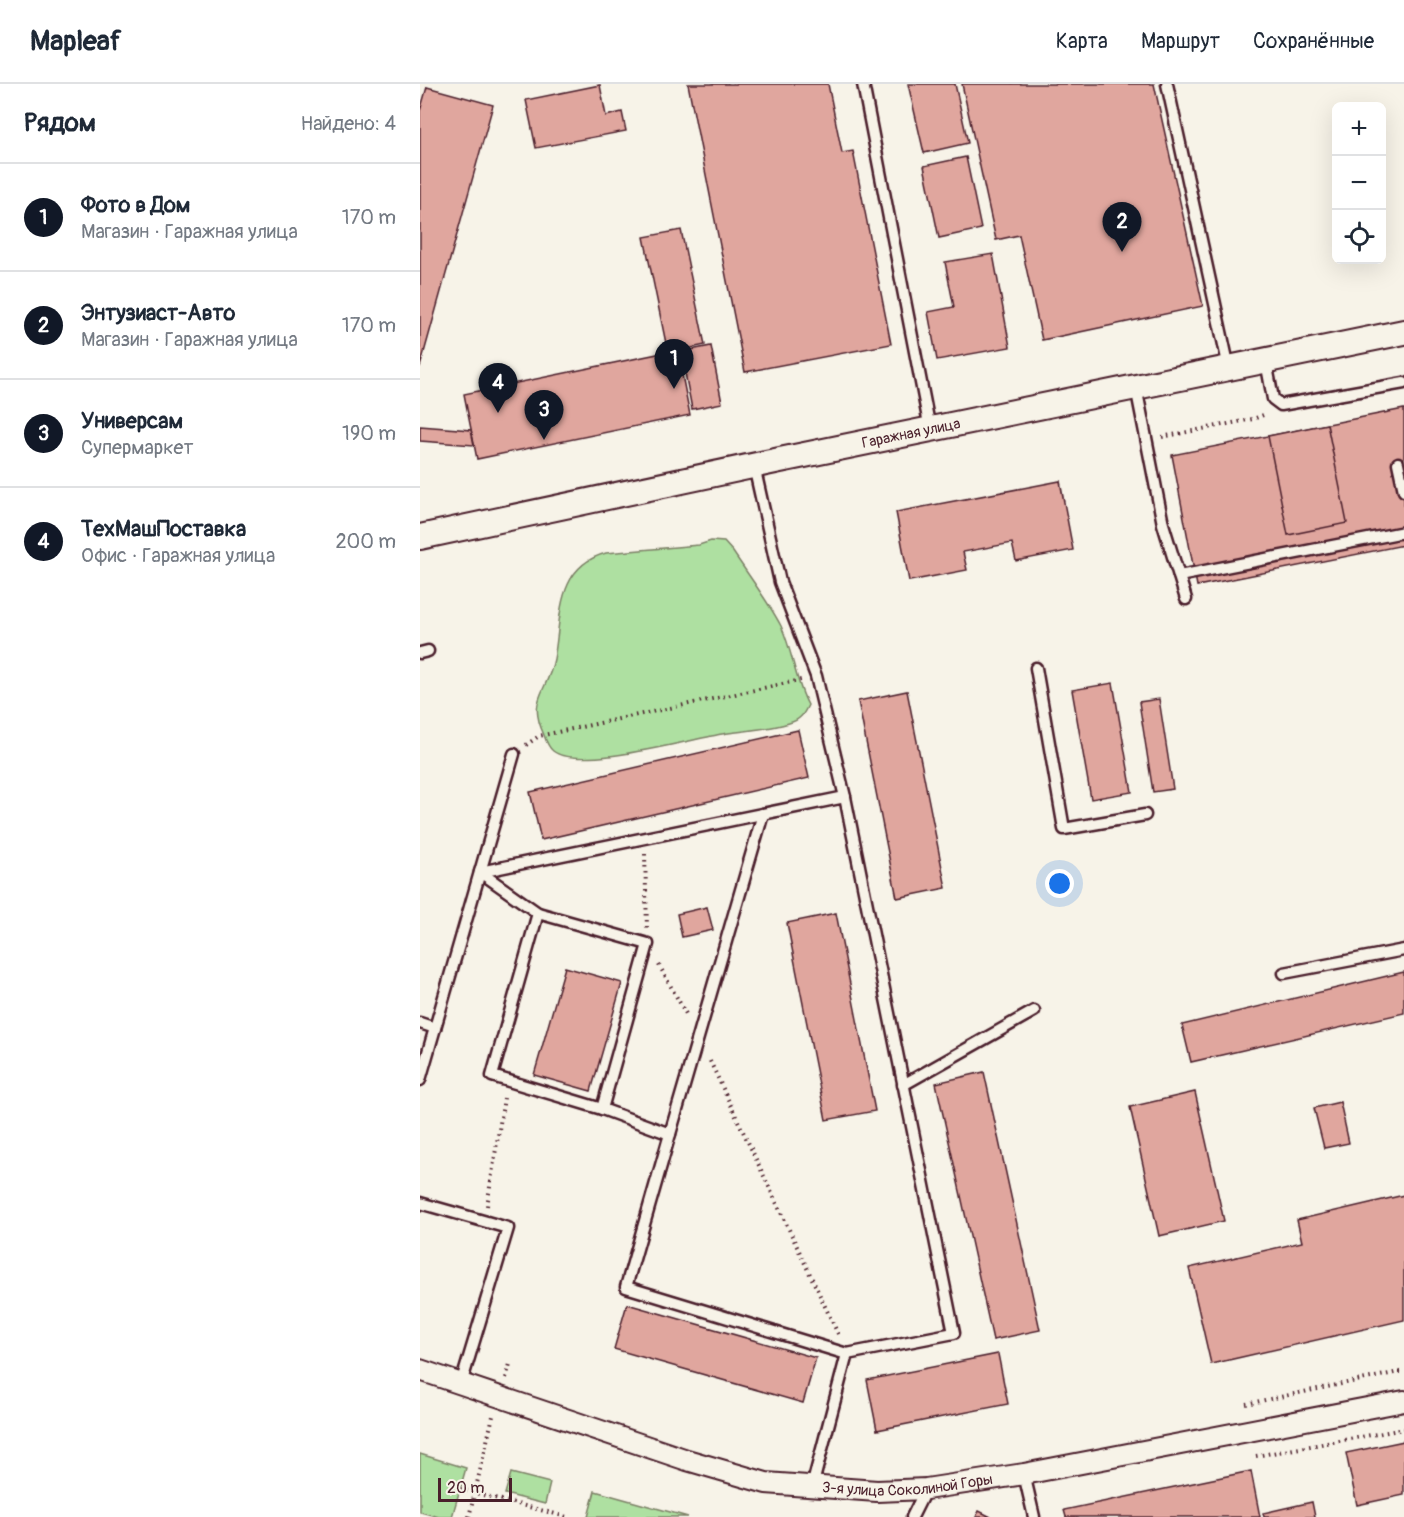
<!DOCTYPE html>
<html lang="ru">
<meta charset="utf-8">
<style>
:root{--surface:#fff;--page:#f6f6f7;--text:#1f2937;--muted:#747a83;--line:#e0e1e3;--accent:#111827}
body{margin:0;font-family:Pangolin,sans-serif;background:var(--page);color:var(--text)}
.controls{position:absolute;right:18px;top:18px;display:grid;overflow:hidden;border-radius:9px;box-shadow:0 6px 24px #0002}
.controls button{width:54px;height:54px;display:grid;place-items:center;padding:0;border:0;border-bottom:2px solid var(--line);background:var(--surface);color:var(--text);font:30px sans-serif}
.scale{position:absolute;left:18px;bottom:15px;width:74px;box-sizing:border-box;padding-left:6px;border:3px solid #4a1f2b;border-top:0;font-size:16px;line-height:21px;white-space:nowrap;color:#4a1f2b;-webkit-text-stroke:4px #f7f3e8;paint-order:stroke}
.you{position:absolute;left:640px;top:800px;width:21px;height:21px;margin:-15px;border:4px solid #fff;border-radius:50%;background:#1a73e8;box-shadow:0 0 0 9px #1a73e833}
.badge{display:grid;place-items:center;width:39px;height:39px;border-radius:50%;background:var(--accent);color:#fff;font-size:20px;font-weight:700}
.pin{position:absolute;translate:-50% -50px;filter:drop-shadow(0 2px 3px #0008)}
.pin::after{content:'';position:absolute;top:32px;width:21px;height:18px;background:inherit;clip-path:polygon(0 0,100% 0,50% 100%)}
.list{margin:0;padding:0;list-style:none}
h2{display:flex;justify-content:space-between;align-items:center;height:78px;margin:0;padding:0 24px;font-size:26px}
h2 small{font-size:20px;font-weight:400;color:var(--muted)}
.list li{display:grid;grid-template-columns:39px 1fr auto;gap:18px;align-items:center;box-sizing:border-box;height:108px;padding:0 24px;border-top:2px solid var(--line)}
.list b{display:block;font-size:22px;white-space:nowrap}
.list p{margin:0;font-size:20px;white-space:nowrap;color:var(--muted)}
.list em{font-size:20px;font-style:normal;color:var(--muted)}
.icon{flex:none;width:33px;height:33px;fill:none;stroke:currentColor;stroke-width:2;stroke-linecap:round;stroke-linejoin:round}
.map{position:relative;flex:none;width:984px;height:1433px;overflow:hidden}
header{display:flex;align-items:center;gap:36px;box-sizing:border-box;height:84px;padding:0 30px;background:var(--surface);border-bottom:2px solid var(--line)}
header strong{font-size:28px}
nav{display:flex;gap:33px;margin-inline-start:auto;font-size:21px}
main{display:flex}
aside{flex:1;background:var(--surface)}
.map>svg:first-child{display:block}
</style>
<header>
<strong>Mapleaf</strong>
<nav><a>Карта</a><a>Маршрут</a><a>Сохранённые</a></nav>
</header>
<main>
<aside>
<h2>Рядом<small>Найдено: 4</small></h2>
<ul class="list">
<li><span class="badge">1</span><div><b>Фото в Дом</b><p>Магазин · Гаражная улица</p></div><em>170 m</em></li>
<li><span class="badge">2</span><div><b>Энтузиаст-Авто</b><p>Магазин · Гаражная улица</p></div><em>170 m</em></li>
<li><span class="badge">3</span><div><b>Универсам</b><p>Супермаркет</p></div><em>190 m</em></li>
<li><span class="badge">4</span><div><b>ТехМашПоставка</b><p>Офис · Гаражная улица</p></div><em>200 m</em></li>
</ul>
</aside>
<div class="map">
<svg width="984" height="1433" viewBox="0 0 984 1433">
<rect width="100%" height="100%" fill="#f7f3e8"/>
<filter id="ink" filterUnits="userSpaceOnUse"><feTurbulence type="fractalNoise" baseFrequency=".0167" numOctaves="2"/><feDisplacementMap in="SourceGraphic" scale="12" xChannelSelector="R" yChannelSelector="G"/><feConvolveMatrix kernelMatrix="1 2 1 2 8 2 1 2 1" color-interpolation-filters="sRGB"/></filter>
<g filter="url(#ink)">
<g fill="#aee0a1" stroke="#7c8066" stroke-width="1.5">
<path d="M 291,457 L 304,458 L 313,468 C 329,492 348,517 361,542 C 373,568 375,597 388,621 C 384,630 380,636 369,639 C 348,646 324,646 302,650 C 268,656 158,687 133,667 C 128,663 126,657 124,651 C 107,614 127,610 134,575 C 142,534 135,483 186,469 L 279,461 Z"/>
<path d="M 0,1370 L 46,1384 L 32,1433 L 19,1433 L 0,1428 Z"/>
<path d="M 91,1389 L 130,1399 L 125,1420 L 85,1410 Z"/>
<path d="M 175,1407 L 268,1433 L 168,1433 Z"/>
</g>
<g fill="#e0a69e" stroke="#4a1f2b" stroke-width="1.5">
<path d="M 268,0 L 408,0 L 422,69 L 433,67 L 471,260 L 325,288 Z"/>
<path d="M 488,0 L 535,0 L 548,59 L 504,69 Z"/>
<path d="M 542,0 L 734,0 L 783,222 L 622,256 L 599,151 L 576,156 Z"/>
<path d="M 180,1 L 186,32 L 202,28 L 206,47 L 116,64 L 106,16 Z"/>
<path d="M 7,3 L 73,21 L 0,283 L 0,27 Z"/>
<path d="M 546,73 L 561,145 L 519,154 L 504,82 Z"/>
<path d="M 261,146 L 285,261 L 248,269 L 224,153 Z"/>
<path d="M 573,170 L 590,263 L 517,276 L 508,228 L 534,223 L 525,178 Z"/>
<path d="M 291,262 L 302,319 L 272,325 L 261,268 Z"/>
<path d="M 257,266 L 270,331 L 57,375 L 44,310 Z"/>
<path d="M 984,325 L 984,461 L 777,502 L 752,371 Z"/>
<path d="M 907,340 L 927,439 L 868,451 L 848,352 Z"/>
<path d="M 0,342 L 51,346 L 54,361 L 0,357 Z"/>
<path d="M 640,397 L 653,466 L 596,477 L 592,459 L 543,468 L 547,486 L 489,497 L 476,428 Z"/>
<path d="M 693,599 L 712,708 L 671,715 L 652,606 Z"/>
<path d="M 487,607 L 526,804 L 477,814 L 438,617 Z"/>
<path d="M 739,615 L 753,705 L 733,708 L 719,618 Z"/>
<path d="M 378,646 L 389,694 L 121,756 L 110,708 Z"/>
<path d="M 287,823 L 293,846 L 262,853 L 257,830 Z"/>
<path d="M 416,829 L 455,1027 L 406,1036 L 367,839 Z"/>
<path d="M 145,883 L 202,899 L 171,1007 L 114,991 Z"/>
<path d="M 984,888 L 984,929 L 771,978 L 762,941 Z"/>
<path d="M 564,988 L 620,1246 L 573,1256 L 516,999 Z"/>
<path d="M 775,1008 L 804,1137 L 739,1152 L 710,1023 Z"/>
<path d="M 920,1018 L 929,1059 L 904,1064 L 894,1024 Z"/>
<path d="M 984,1111 L 984,1236 L 791,1280 L 769,1184 L 882,1158 L 877,1136 Z"/>
<path d="M 207,1220 L 396,1274 L 383,1319 L 194,1265 Z"/>
<path d="M 578,1270 L 588,1320 L 457,1346 L 447,1296 Z"/>
<path d="M 984,1357 L 984,1411 L 937,1421 L 926,1369 Z"/>
<path d="M 831,1387 L 840,1433 L 646,1433 L 644,1426 Z"/>
<path d="M 892,1418 L 895,1433 L 844,1433 L 843,1429 Z"/>
<path d="M 559,1427 L 571,1433 L 556,1433 Z"/>
</g>
<g fill="none" stroke-linecap="round" stroke-linejoin="round">
<defs>
<g id="service">
<path d="M 443,0 L 510,345"/>
<path d="M 747,0 L 809,284"/>
<path d="M 846,277 L 853,315 L 861,321 L 984,299"/>
<path d="M 716,303 L 743,440 L 766,515"/>
<path d="M 978,379 L 984,407"/>
<path d="M 334,382 L 360,498 L 396,592 L 425,713"/>
<path d="M 759,492 L 984,448"/>
<path d="M 0,569 L 8,567"/>
<path d="M 616,584 L 644,745 L 725,731"/>
<path d="M 94,670 L 60,788 L 118,829 L 228,860 L 182,1025"/>
<path d="M 118,829 L 72,992 L 182,1025 L 250,1050 L 206,1203 L 427,1270"/>
<path d="M 864,889 L 984,866"/>
<path d="M 0,939 L 15,944"/>
<path d="M 0,996 L 60,788 L 425,713 L 534,1249 L 427,1270 L 392,1403"/>
<path d="M 483,1001 L 614,927"/>
<path d="M 250,1050 L 343,730"/>
<path d="M 0,1119 L 88,1144 L 41,1300"/>
<path d="M 604,1390 L 614,1433"/>
<path d="M 492,1433 L 506,1405"/>
</g>
<g id="minor">
<path id="s1" d="M 0,1286 L 267,1376 L 346,1399 L 457,1407 L 506,1405 L 604,1390 L 984,1317"/>
</g>
<g id="tertiary">
<path id="s2" d="M 0,453 L 360,376 L 984,248"/>
</g>
</defs>
<use href="#service" stroke="#4a1f2b" stroke-width="15"/>
<use href="#minor" stroke="#4a1f2b" stroke-width="24"/>
<use href="#tertiary" stroke="#4a1f2b" stroke-width="28"/>
<g stroke="#4a1f2b" stroke-width="4" stroke-dasharray="1.5 4.5" stroke-linecap="butt">
<path d="M 742,353 L 833,335 L 846,330"/>
<path d="M 106,661 L 119,652 L 381,596"/>
<path d="M 225,770 L 227,844"/>
<path d="M 239,881 L 266,930"/>
<path d="M 290,977 L 418,1250"/>
<path d="M 67,1122 L 84,1014"/>
<path d="M 86,1294 L 90,1280"/>
<path d="M 826,1320 L 984,1287"/>
<path d="M 836,1372 L 984,1345"/>
<path d="M 40,1405 L 147,1433"/>
<path d="M 49,1433 L 73,1332"/>
</g>
<use href="#service" stroke="#f7f3e8" stroke-width="10"/>
<use href="#minor" stroke="#f7f3e8" stroke-width="20"/>
<use href="#tertiary" stroke="#f7f3e8" stroke-width="24"/>
</g>
</g>
<g text-anchor="middle" dominant-baseline="central" stroke-width="6" stroke-linejoin="round" paint-order="stroke">
<g font-size="15" fill="#4a1f2b" stroke="#f7f3e8">
<text stroke="none"><textPath href="#s2" startOffset="502">Гаражная улица</textPath></text>
<text stroke="none"><textPath href="#s1" startOffset="506">3-я улица Соколиной Горы</textPath></text>
</g>
</g>
</svg>
<div class="controls">
<button>+</button>
<button>−</button>
<button><svg class="icon" aria-label="locate" viewBox="0 0 24 24"><circle cx="12" cy="12" r="6"/><path d="M12 2v4M12 18v4M2 12h4M18 12h4"/></svg></button>
</div>
<div class="scale">20 m</div>
<div class="you"></div>
<div class="pin badge" style="left:254px;top:305px">1</div>
<div class="pin badge" style="left:702px;top:168px">2</div>
<div class="pin badge" style="left:124px;top:356px">3</div>
<div class="pin badge" style="left:78px;top:329px">4</div>
</div>
</main>
